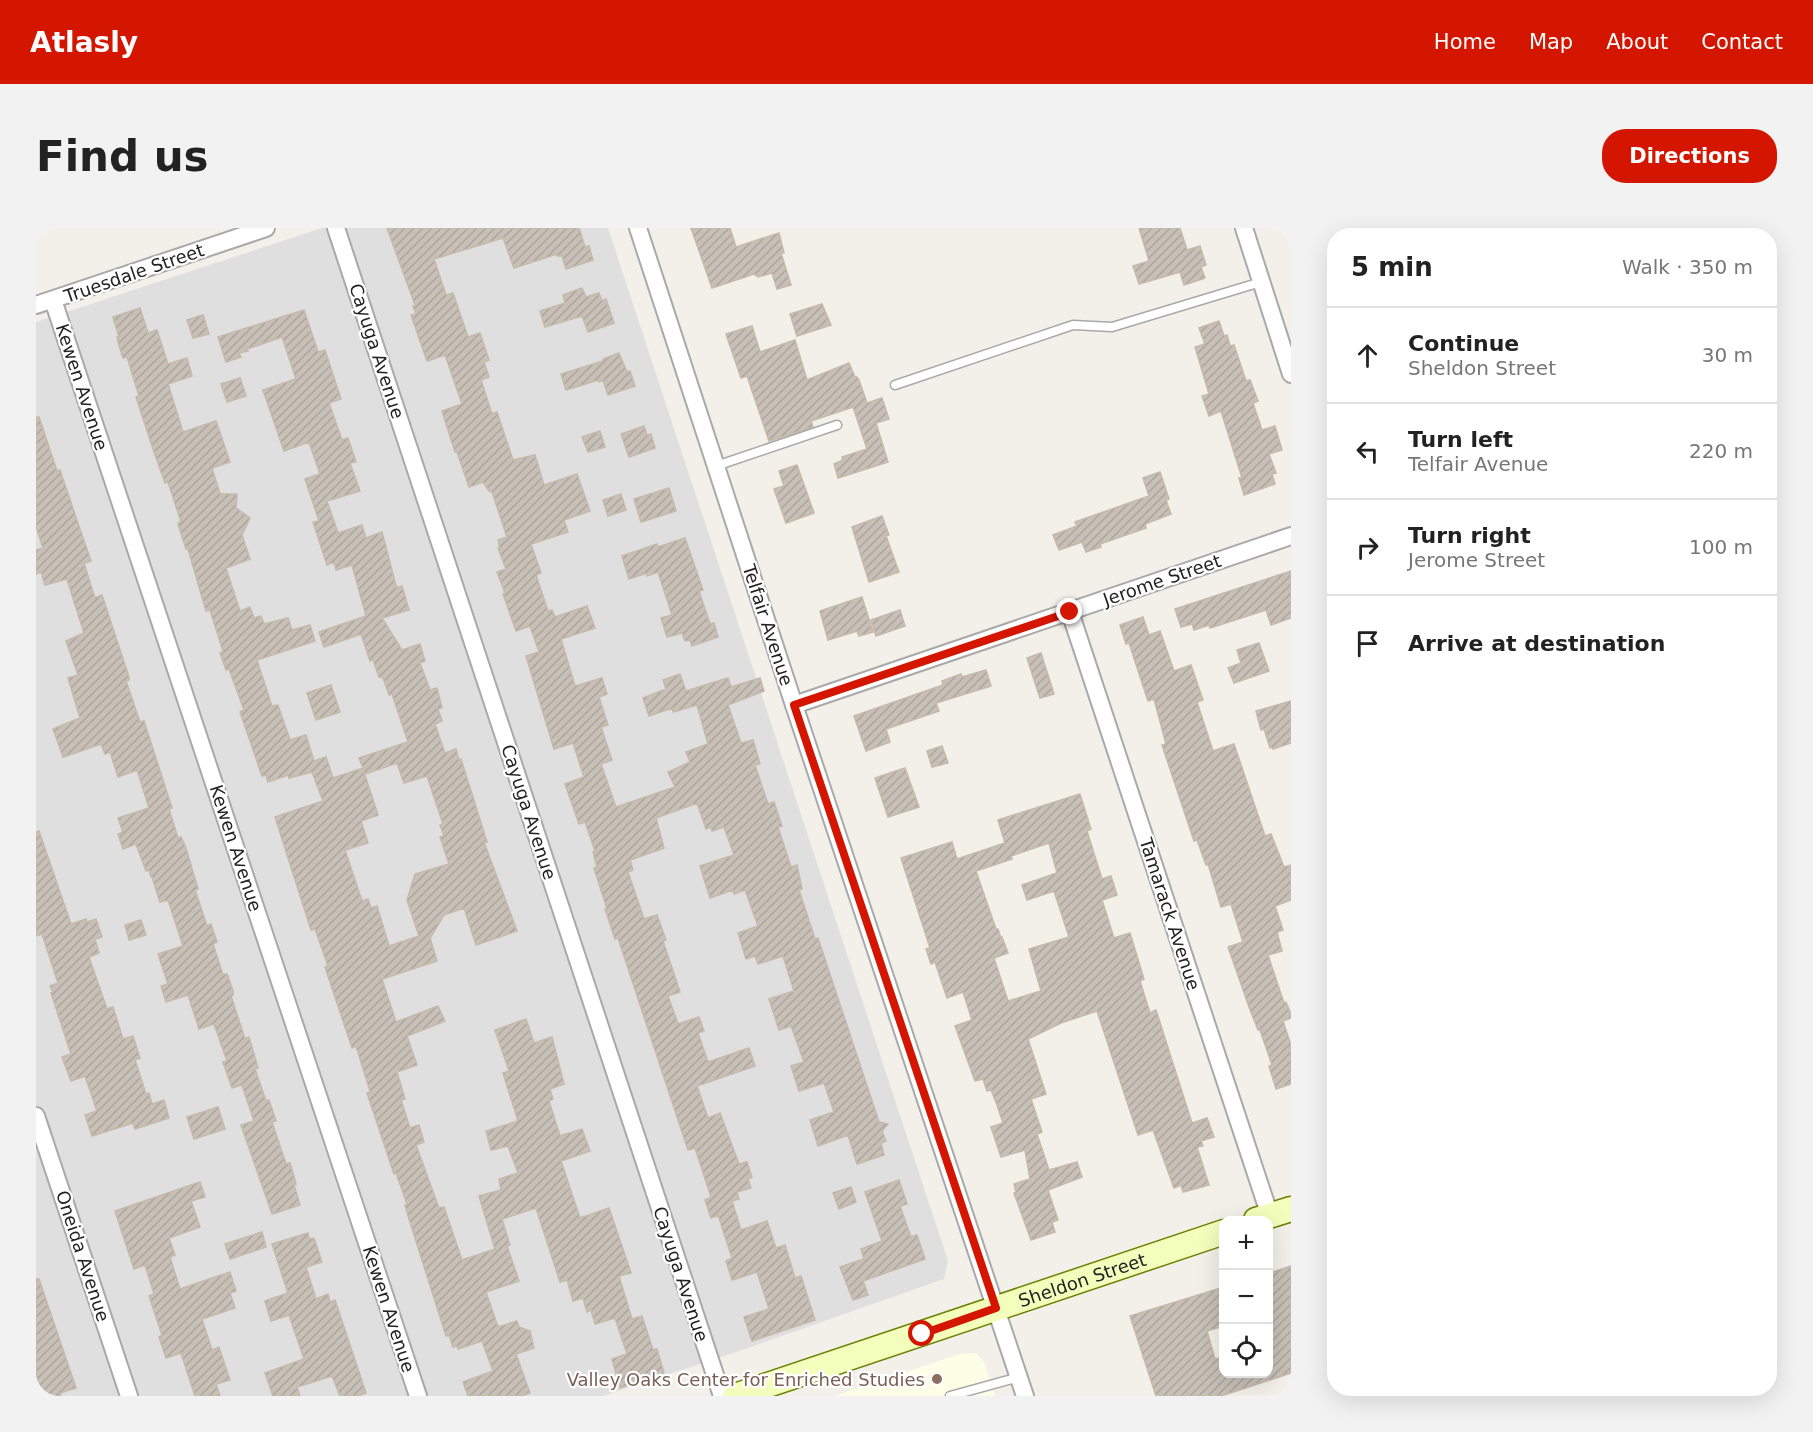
<!DOCTYPE html>
<meta charset="utf-8">
<style>
:root{--surface:#fff;--page:#f2f2f2;--text:#222;--muted:#767676;--line:#e0e0e0;--accent:#d41500}
body{margin:0;font-family:"DejaVu Sans",sans-serif;background:var(--page);color:var(--text)}
.controls{position:absolute;right:18px;bottom:18px;display:grid;overflow:hidden;border-radius:12px;box-shadow:0 6px 24px #0002}
.controls button{width:54px;height:54px;display:grid;place-items:center;padding:0;border:0;border-bottom:2px solid var(--line);background:var(--surface);color:var(--text);font:30px sans-serif}
.stop{position:absolute;width:18px;height:18px;margin:-14px;border:4px solid #d41500;border-radius:50%;background:#fff}
.stop.end{background:#d41500;border-color:#fff;box-shadow:0 2px 6px #0008}
.list{margin:0;padding:0;list-style:none}
h2{display:flex;justify-content:space-between;align-items:center;height:78px;margin:0;padding:0 24px;font-size:26px}
h2 small{font-size:20px;font-weight:400;color:var(--muted)}
.list li{display:grid;grid-template-columns:39px 1fr auto;gap:18px;align-items:center;box-sizing:border-box;height:96px;padding:0 24px;border-top:2px solid var(--line)}
.list b{display:block;font-size:22px;white-space:nowrap}
.list p{margin:0;font-size:20px;white-space:nowrap;color:var(--muted)}
.list em{font-size:20px;font-style:normal;color:var(--muted)}
.icon{flex:none;width:33px;height:33px;fill:none;stroke:currentColor;stroke-width:2;stroke-linecap:round;stroke-linejoin:round}
.map{position:relative;flex:none;width:1255px;height:1168px;overflow:hidden;border-radius:24px}
header{display:flex;align-items:center;gap:36px;box-sizing:border-box;height:84px;padding:0 30px;background:var(--accent);color:#fff}
header strong{font-size:28px}
nav{display:flex;gap:33px;margin-inline-start:auto;font-size:21px}
.intro{display:flex;align-items:center;justify-content:space-between;box-sizing:border-box;height:144px;padding:0 36px}
h1{margin:0;font-size:42px}
.button{padding:15px 27px;border-radius:24px;background:var(--accent);color:#fff;font-size:21px;font-weight:700}
main{display:flex;gap:36px;padding:0 36px}
aside{flex:1;background:var(--surface);border-radius:24px;box-shadow:0 6px 24px #0002}
.map>svg:first-child{display:block}
</style>
<header>
<strong>Atlasly</strong>
<nav><a>Home</a><a>Map</a><a>About</a><a>Contact</a></nav>
</header>
<div class="intro"><h1>Find us</h1><a class="button">Directions</a></div>
<main>
<div class="map">
<svg width="1255" height="1168" viewBox="0 0 1255 1168">
<defs>
<pattern id="building-hatch" width="6" height="6" patternUnits="userSpaceOnUse" patternTransform="scale(1.5)"><rect width="6" height="6" fill="#c8c0b7"/><path d="M-1 1l2-2M0 6l6-6M5 7l2-2" fill="none" stroke="#aca59d"/></pattern>
</defs>
<rect width="100%" height="100%" fill="#f2f0e8"/>
<path fill="#e0dfdf" d="M 286,0 L 572,0 L 912,1033 L 908,1051 L 709,1121 L 567,1168 L 0,1168 L 0,94 Z"/>
<path fill="#fcffe5" d="M 940,1125 L 948,1134 L 959,1168 L 798,1168 L 924,1126 Z"/>
<g fill="url(#building-hatch)" stroke="#c5b9aa" stroke-width="1.5" fill-rule="evenodd">
<path d="M 351,0 L 543,0 L 549,19 L 553,18 L 557,32 L 530,41 L 526,28 L 521,28 L 521,26 L 478,40 L 467,10 L 398,31 L 410,67 L 417,65 L 432,109 L 444,105 L 453,132 L 448,134 L 453,149 L 445,152 L 456,186 L 461,184 L 477,232 L 499,227 L 508,257 L 541,246 L 554,283 L 528,292 L 532,304 L 495,316 L 505,345 L 500,347 L 512,383 L 516,382 L 519,389 L 551,378 L 559,400 L 525,411 L 539,458 L 566,450 L 571,466 L 563,469 L 572,497 L 565,499 L 576,532 L 565,536 L 580,579 L 639,559 L 632,544 L 654,534 L 650,524 L 672,516 L 661,477 L 637,484 L 636,480 L 613,488 L 607,470 L 630,461 L 627,452 L 644,446 L 650,463 L 692,450 L 695,459 L 724,450 L 728,463 L 692,477 L 705,515 L 717,512 L 724,536 L 719,537 L 732,576 L 738,574 L 746,598 L 742,599 L 755,639 L 761,637 L 766,661 L 763,662 L 779,711 L 782,710 L 843,894 L 852,896 L 846,903 L 850,913 L 845,915 L 848,927 L 821,936 L 812,907 L 782,918 L 774,892 L 798,884 L 788,855 L 763,863 L 755,838 L 768,834 L 755,798 L 743,802 L 733,771 L 758,763 L 747,728 L 722,736 L 719,728 L 710,731 L 702,705 L 722,698 L 709,662 L 698,666 L 697,662 L 674,670 L 664,638 L 698,627 L 688,599 L 676,603 L 675,599 L 670,601 L 661,575 L 620,590 L 628,620 L 594,632 L 597,642 L 592,644 L 608,691 L 621,687 L 630,712 L 627,713 L 644,764 L 632,768 L 642,796 L 663,789 L 668,803 L 662,805 L 672,834 L 713,820 L 719,838 L 661,858 L 672,890 L 684,885 L 703,936 L 711,934 L 716,949 L 712,951 L 715,960 L 701,964 L 703,971 L 696,973 L 705,1002 L 731,993 L 740,1020 L 749,1017 L 759,1050 L 765,1048 L 779,1092 L 716,1113 L 708,1089 L 733,1081 L 721,1044 L 696,1052 L 690,1033 L 696,1030 L 682,987 L 675,990 L 669,972 L 675,969 L 659,920 L 652,922 L 582,710 L 579,711 L 569,681 L 571,681 L 558,640 L 561,639 L 557,624 L 559,623 L 549,594 L 543,596 L 529,556 L 548,549 L 537,515 L 518,521 L 490,428 L 503,424 L 494,398 L 480,403 L 467,366 L 469,365 L 461,344 L 470,341 L 462,320 L 464,320 L 462,312 L 471,309 L 456,264 L 453,263 L 447,254 L 433,259 L 421,224 L 419,224 L 406,183 L 426,176 L 409,127 L 391,133 L 375,87 L 380,86 L 377,78 L 379,77 Z"/>
<path d="M 655,0 L 694,0 L 700,19 L 743,5 L 748,25 L 745,25 L 755,57 L 741,61 L 736,45 L 722,49 L 718,46 L 676,60 Z"/>
<path d="M 1103,0 L 1144,0 L 1151,22 L 1164,18 L 1170,37 L 1165,39 L 1169,50 L 1148,57 L 1144,44 L 1103,56 L 1097,38 L 1113,33 Z"/>
<path d="M 546,60 L 550,69 L 563,65 L 566,73 L 570,71 L 578,95 L 552,104 L 546,88 L 509,99 L 504,83 L 529,75 L 527,67 Z"/>
<path d="M 786,76 L 795,97 L 761,108 L 754,86 Z"/>
<path d="M 104,80 L 112,105 L 121,102 L 132,136 L 151,130 L 156,148 L 132,156 L 147,204 L 180,193 L 194,234 L 176,240 L 184,266 L 201,266 L 200,280 L 214,290 L 206,307 L 214,331 L 190,340 L 204,383 L 214,379 L 218,390 L 225,388 L 228,396 L 252,390 L 256,402 L 274,397 L 279,413 L 221,432 L 236,478 L 242,477 L 254,512 L 270,507 L 278,533 L 290,529 L 297,550 L 327,540 L 323,530 L 372,514 L 356,466 L 353,467 L 347,450 L 343,449 L 337,432 L 334,433 L 325,406 L 288,419 L 283,404 L 330,388 L 316,337 L 300,342 L 298,334 L 291,337 L 277,294 L 283,293 L 269,251 L 284,246 L 273,214 L 248,223 L 227,162 L 260,151 L 246,109 L 211,121 L 212,123 L 203,125 L 205,129 L 190,134 L 182,109 L 268,82 L 282,124 L 289,122 L 305,171 L 293,175 L 306,212 L 312,210 L 320,234 L 314,235 L 324,263 L 291,273 L 302,305 L 326,297 L 330,310 L 346,304 L 359,354 L 361,360 L 366,358 L 373,382 L 346,390 L 366,422 L 384,416 L 389,433 L 384,435 L 394,462 L 401,460 L 406,480 L 402,481 L 406,493 L 399,496 L 409,525 L 420,521 L 423,532 L 425,531 L 451,614 L 448,614 L 481,703 L 440,717 L 428,680 L 408,687 L 394,710 L 401,733 L 346,751 L 360,794 L 402,778 L 409,793 L 371,808 L 381,837 L 361,844 L 369,871 L 365,872 L 374,900 L 383,897 L 388,914 L 380,917 L 403,980 L 408,979 L 426,1032 L 459,1021 L 443,968 L 465,962 L 463,951 L 482,945 L 472,918 L 455,922 L 450,903 L 482,893 L 467,845 L 473,843 L 459,802 L 490,791 L 498,815 L 516,809 L 528,856 L 514,861 L 517,871 L 513,873 L 524,908 L 546,901 L 554,923 L 525,933 L 544,990 L 573,980 L 595,1045 L 583,1048 L 596,1091 L 606,1088 L 617,1122 L 621,1121 L 628,1145 L 584,1160 L 576,1131 L 591,1126 L 579,1090 L 559,1096 L 555,1082 L 551,1084 L 547,1070 L 537,1073 L 531,1052 L 524,1054 L 500,980 L 466,991 L 474,1017 L 471,1018 L 483,1053 L 450,1064 L 462,1099 L 481,1093 L 483,1099 L 494,1103 L 498,1120 L 480,1126 L 494,1165 L 485,1168 L 432,1168 L 427,1154 L 457,1143 L 446,1113 L 422,1121 L 421,1118 L 417,1119 L 413,1107 L 410,1108 L 373,991 L 369,977 L 371,976 L 360,945 L 358,946 L 331,865 L 334,864 L 333,860 L 320,818 L 316,820 L 289,739 L 292,738 L 279,701 L 275,702 L 239,589 L 287,573 L 276,544 L 253,550 L 252,547 L 232,554 L 230,547 L 226,548 L 204,484 L 208,482 L 193,441 L 190,442 L 184,425 L 187,424 L 186,420 L 174,382 L 170,383 L 152,321 L 150,321 L 143,299 L 142,295 L 145,294 L 132,254 L 129,255 L 117,221 L 100,169 L 103,168 L 91,129 L 87,130 L 82,114 L 81,109 L 83,109 L 77,89 ZM 361,535 L 368,555 L 391,548 L 407,596 L 404,597 L 408,608 L 404,609 L 413,636 L 379,646 L 371,672 L 383,708 L 353,718 L 341,678 L 335,680 L 332,671 L 326,673 L 309,622 L 332,615 L 325,593 L 342,587 L 327,541 L 329,546 Z"/>
<path d="M 167,87 L 173,106 L 157,110 L 151,92 Z"/>
<path d="M 1183,93 L 1188,108 L 1191,107 L 1194,118 L 1198,117 L 1210,153 L 1214,152 L 1222,173 L 1217,175 L 1226,202 L 1239,198 L 1246,222 L 1233,226 L 1240,245 L 1236,246 L 1239,256 L 1208,267 L 1203,250 L 1206,250 L 1185,183 L 1173,188 L 1166,168 L 1173,166 L 1159,119 L 1169,116 L 1163,100 Z"/>
<path d="M 716,98 L 724,124 L 759,112 L 771,152 L 813,135 L 819,149 L 821,149 L 823,152 L 831,175 L 846,170 L 853,191 L 840,195 L 852,234 L 802,250 L 798,236 L 807,232 L 806,229 L 831,221 L 817,179 L 775,193 L 777,199 L 733,213 L 711,148 L 705,150 L 690,106 Z"/>
<path d="M 583,125 L 591,144 L 594,143 L 599,158 L 572,167 L 567,152 L 563,154 L 562,152 L 530,162 L 525,146 L 567,133 L 567,131 Z"/>
<path d="M 204,150 L 210,168 L 191,174 L 185,156 Z"/>
<path d="M 0,189 L 3,189 L 21,243 L 24,242 L 46,307 L 55,333 L 48,335 L 59,370 L 66,367 L 93,449 L 93,452 L 90,453 L 104,494 L 108,493 L 136,580 L 133,581 L 142,610 L 145,609 L 150,620 L 162,661 L 159,662 L 171,698 L 175,696 L 181,714 L 177,716 L 187,747 L 191,746 L 197,763 L 197,767 L 195,768 L 209,811 L 213,809 L 218,826 L 222,840 L 219,841 L 230,873 L 233,872 L 240,893 L 236,894 L 250,936 L 254,935 L 259,952 L 260,956 L 258,957 L 264,977 L 236,986 L 205,897 L 218,893 L 206,857 L 196,860 L 187,834 L 191,833 L 178,796 L 163,801 L 152,767 L 130,774 L 125,758 L 132,756 L 122,726 L 147,718 L 132,672 L 124,674 L 116,649 L 115,649 L 113,642 L 110,643 L 100,616 L 87,621 L 82,606 L 87,604 L 82,590 L 113,580 L 101,542 L 82,549 L 74,524 L 69,526 L 65,516 L 27,529 L 17,501 L 44,490 L 32,450 L 42,447 L 30,413 L 48,405 L 31,351 L 9,357 L 5,344 L 0,346 L 0,322 L 7,320 L 0,299 Z"/>
<path d="M 608,198 L 611,207 L 615,206 L 619,220 L 593,229 L 585,206 Z"/>
<path d="M 564,203 L 569,219 L 552,224 L 546,209 Z"/>
<path d="M 761,237 L 778,285 L 750,295 L 738,261 L 748,258 L 743,243 Z"/>
<path d="M 1124,244 L 1133,271 L 1130,272 L 1135,286 L 1109,296 L 1110,300 L 1064,316 L 1065,319 L 1050,324 L 1046,314 L 1023,322 L 1017,307 L 1041,298 L 1039,294 L 1113,268 L 1107,250 Z"/>
<path d="M 633,260 L 640,283 L 605,294 L 598,271 Z"/>
<path d="M 585,266 L 590,282 L 572,288 L 567,272 Z"/>
<path d="M 846,288 L 853,307 L 850,308 L 863,344 L 833,354 L 816,299 Z"/>
<path d="M 649,310 L 667,362 L 663,363 L 674,396 L 678,395 L 682,409 L 656,418 L 654,412 L 649,413 L 646,405 L 631,409 L 625,390 L 636,387 L 622,344 L 611,348 L 611,345 L 593,351 L 586,328 L 621,316 L 622,319 Z"/>
<path d="M 1255,343 L 1255,390 L 1235,397 L 1230,382 L 1174,400 L 1173,397 L 1158,402 L 1156,396 L 1145,399 L 1139,381 Z"/>
<path d="M 826,369 L 837,404 L 823,408 L 821,403 L 792,412 L 784,383 Z"/>
<path d="M 864,382 L 869,398 L 840,408 L 835,392 Z"/>
<path d="M 1107,389 L 1113,407 L 1124,403 L 1138,443 L 1155,437 L 1167,472 L 1161,474 L 1177,523 L 1198,516 L 1229,608 L 1235,606 L 1248,639 L 1255,637 L 1255,672 L 1239,678 L 1247,702 L 1241,704 L 1246,723 L 1232,727 L 1248,775 L 1250,774 L 1255,786 L 1255,790 L 1247,793 L 1255,817 L 1255,856 L 1240,861 L 1233,838 L 1236,837 L 1224,802 L 1222,802 L 1213,779 L 1192,719 L 1207,714 L 1195,676 L 1185,679 L 1172,636 L 1170,637 L 1161,612 L 1158,613 L 1126,517 L 1130,516 L 1118,471 L 1112,473 L 1093,415 L 1090,416 L 1084,397 Z"/>
<path d="M 1223,415 L 1233,443 L 1198,455 L 1192,440 L 1205,435 L 1201,422 Z"/>
<path d="M 1005,425 L 1018,466 L 1004,470 L 991,430 Z"/>
<path d="M 950,442 L 955,458 L 900,475 L 903,483 L 850,501 L 854,514 L 830,523 L 818,488 L 907,457 L 906,453 L 925,446 L 926,449 Z"/>
<path d="M 295,457 L 304,484 L 280,492 L 271,465 Z"/>
<path d="M 1255,473 L 1255,515 L 1237,521 L 1236,519 L 1234,520 L 1228,501 L 1225,502 L 1220,483 Z"/>
<path d="M 906,518 L 912,535 L 896,539 L 891,523 Z"/>
<path d="M 869,540 L 883,579 L 852,589 L 839,550 Z"/>
<path d="M 1044,566 L 1055,601 L 1051,603 L 1066,651 L 1075,648 L 1081,667 L 1066,672 L 1078,710 L 1094,705 L 1108,751 L 1104,753 L 1114,785 L 1120,782 L 1156,895 L 1171,890 L 1178,909 L 1165,913 L 1167,918 L 1161,919 L 1173,957 L 1147,964 L 1145,957 L 1138,960 L 1117,902 L 1102,907 L 1061,783 L 1025,795 L 992,811 L 1010,866 L 995,871 L 1006,904 L 1001,906 L 1013,942 L 1041,934 L 1046,949 L 1012,962 L 1022,992 L 1016,994 L 1019,1004 L 995,1012 L 978,965 L 980,964 L 978,956 L 994,951 L 989,922 L 965,929 L 955,899 L 967,895 L 961,877 L 955,862 L 951,863 L 947,851 L 939,853 L 919,798 L 936,792 L 927,764 L 911,770 L 899,734 L 895,736 L 890,721 L 894,720 L 865,630 L 916,614 L 921,631 L 969,615 L 962,592 ZM 1013,615 L 1021,645 L 986,657 L 991,672 L 1018,663 L 1033,709 L 993,721 L 1005,763 L 972,773 L 958,730 L 972,725 L 966,709 L 965,710 L 962,701 L 960,701 L 940,643 L 976,631 L 975,628 Z"/>
<path d="M 3,603 L 35,696 L 50,691 L 51,694 L 60,691 L 66,709 L 59,711 L 63,725 L 53,729 L 71,781 L 77,779 L 87,811 L 97,808 L 104,830 L 99,832 L 110,866 L 113,865 L 116,876 L 128,872 L 133,890 L 99,901 L 97,895 L 56,908 L 49,887 L 61,883 L 49,848 L 35,853 L 26,829 L 35,826 L 15,765 L 17,764 L 14,758 L 22,755 L 6,706 L 0,708 L 0,604 Z"/>
<path d="M 105,692 L 110,707 L 93,712 L 89,697 Z"/>
<path d="M 182,879 L 189,901 L 158,911 L 151,889 Z"/>
<path d="M 863,952 L 871,976 L 864,978 L 875,1009 L 881,1007 L 889,1031 L 827,1053 L 832,1067 L 817,1072 L 804,1039 L 828,1031 L 825,1021 L 846,1013 L 829,964 Z"/>
<path d="M 164,954 L 169,969 L 155,973 L 164,999 L 133,1010 L 139,1027 L 134,1029 L 144,1061 L 194,1044 L 200,1063 L 194,1065 L 199,1080 L 166,1091 L 176,1122 L 183,1119 L 194,1152 L 180,1156 L 184,1168 L 159,1168 L 145,1125 L 130,1130 L 123,1109 L 126,1107 L 113,1068 L 118,1066 L 109,1037 L 98,1041 L 79,983 Z"/>
<path d="M 815,959 L 820,974 L 803,981 L 797,965 Z"/>
<path d="M 226,1004 L 230,1019 L 194,1031 L 189,1016 Z"/>
<path d="M 272,1005 L 273,1011 L 278,1010 L 286,1034 L 270,1039 L 280,1071 L 292,1066 L 294,1074 L 299,1072 L 330,1165 L 322,1168 L 304,1168 L 296,1148 L 261,1159 L 264,1168 L 237,1168 L 229,1145 L 268,1131 L 253,1087 L 235,1093 L 229,1073 L 252,1065 L 236,1016 Z"/>
<path d="M 1255,1038 L 1255,1145 L 1185,1168 L 1120,1168 L 1094,1088 L 1188,1059 L 1188,1098 L 1171,1103 L 1179,1131 L 1188,1129 L 1188,1146 L 1233,1146 L 1233,1045 Z"/>
<path d="M 0,1051 L 3,1051 L 40,1160 L 24,1165 L 25,1168 L 0,1168 Z"/>
</g>
<g fill="none" stroke-linecap="round" stroke-linejoin="round">
<defs>
<g id="service">
<path d="M 859,157 L 1037,97 L 1076,99 L 1225,54"/>
<path d="M 680,238 L 801,197"/>
<path d="M 914,1168 L 983,1149"/>
</g>
<g id="minor">
<path d="M 300,0 L 686,1168"/>
<path d="M 602,0 L 758,477 L 989,1168"/>
<path d="M 1208,0 L 1255,146"/>
<path d="M 17,72 L 382,1168"/>
<path d="M 0,77 L 230,0"/>
<path d="M 1034,384 L 1234,988"/>
<path d="M 758,477 L 1255,308"/>
<path d="M 0,888 L 93,1168"/>
</g>
<g id="secondary">
<path d="M 1220,992 L 1255,981"/>
<path id="s1" d="M 699,1168 L 1188,1004"/>
</g>
</defs>
<use href="#service" stroke="#a9a9a9" stroke-width="11"/>
<use href="#minor" stroke="#a9a9a9" stroke-width="20"/>
<use href="#secondary" stroke="#678200" stroke-width="27"/>
<use href="#service" stroke="#fff" stroke-width="8"/>
<use href="#minor" stroke="#fff" stroke-width="16"/>
<use href="#secondary" stroke="#f3fdbc" stroke-width="24"/>
</g>
<g fill="none" stroke-linecap="round" stroke-linejoin="round">
<path stroke="#d41500" stroke-width="8" d="M 886,1106 L 960,1080 L 758,477 L 1034,384"/>
</g>
<circle fill="#8d6e63" stroke="#fff" stroke-width="2" cx="901" cy="1151" r="6"/>
<g text-anchor="middle" dominant-baseline="central" stroke-width="4.5" stroke-linejoin="round" paint-order="stroke">
<g font-size="18" fill="#222" stroke="#fff">
<text transform="translate(98 45) rotate(-19)">Truesdale Street</text>
<text transform="translate(341 123) rotate(72)">Cayuga Avenue</text>
<text transform="translate(46 159) rotate(72)">Kewen Avenue</text>
<text transform="translate(1126 352) rotate(-19)">Jerome Street</text>
<text transform="translate(732 397) rotate(72)">Telfair Avenue</text>
<text transform="translate(493 584) rotate(72)">Cayuga Avenue</text>
<text transform="translate(200 620) rotate(72)">Kewen Avenue</text>
<text transform="translate(1134 686) rotate(72)">Tamarack Avenue</text>
<text transform="translate(47 1028) rotate(72)">Oneida Avenue</text>
<text transform="translate(645 1046) rotate(72)">Cayuga Avenue</text>
<text stroke="none"><textPath href="#s1" startOffset="366">Sheldon Street</textPath></text>
<text transform="translate(353 1081) rotate(72)">Kewen Avenue</text>
</g>
<g font-size="18" fill="#785e54" stroke="#fff" text-anchor="end">
<text x="889" y="1151">Valley Oaks Center for Enriched Studies</text>
</g>
</g>
</svg>
<div class="controls">
<button>+</button>
<button>−</button>
<button><svg class="icon" aria-label="locate" viewBox="0 0 24 24"><circle cx="12" cy="12" r="6"/><path d="M12 2v4M12 18v4M2 12h4M18 12h4"/></svg></button>
</div>
<div class="stop" style="left:886px;top:1106px"></div>
<div class="stop end" style="left:1034px;top:384px"></div>
</div>
<aside>
<h2>5 min<small>Walk · 350 m</small></h2>
<ul class="list">
<li><svg class="icon" aria-label="ahead" viewBox="0 0 24 24"><path d="M12 20V5M6 11l6-6 6 6"/></svg><div><b>Continue</b><p>Sheldon Street</p></div><em>30 m</em></li>
<li><svg class="icon" aria-label="left" viewBox="0 0 24 24"><path d="M17 20v-9H6M10 6l-5 5 5 5"/></svg><div><b>Turn left</b><p>Telfair Avenue</p></div><em>220 m</em></li>
<li><svg class="icon" aria-label="right" viewBox="0 0 24 24"><path d="M7 20v-9h11M14 6l5 5-5 5"/></svg><div><b>Turn right</b><p>Jerome Street</p></div><em>100 m</em></li>
<li><svg class="icon" aria-label="arrive" viewBox="0 0 24 24"><path d="M6 21V4h12l-3 4 3 4H6"/></svg><div><b>Arrive at destination</b></div></li>
</ul>
</aside>
</main>
